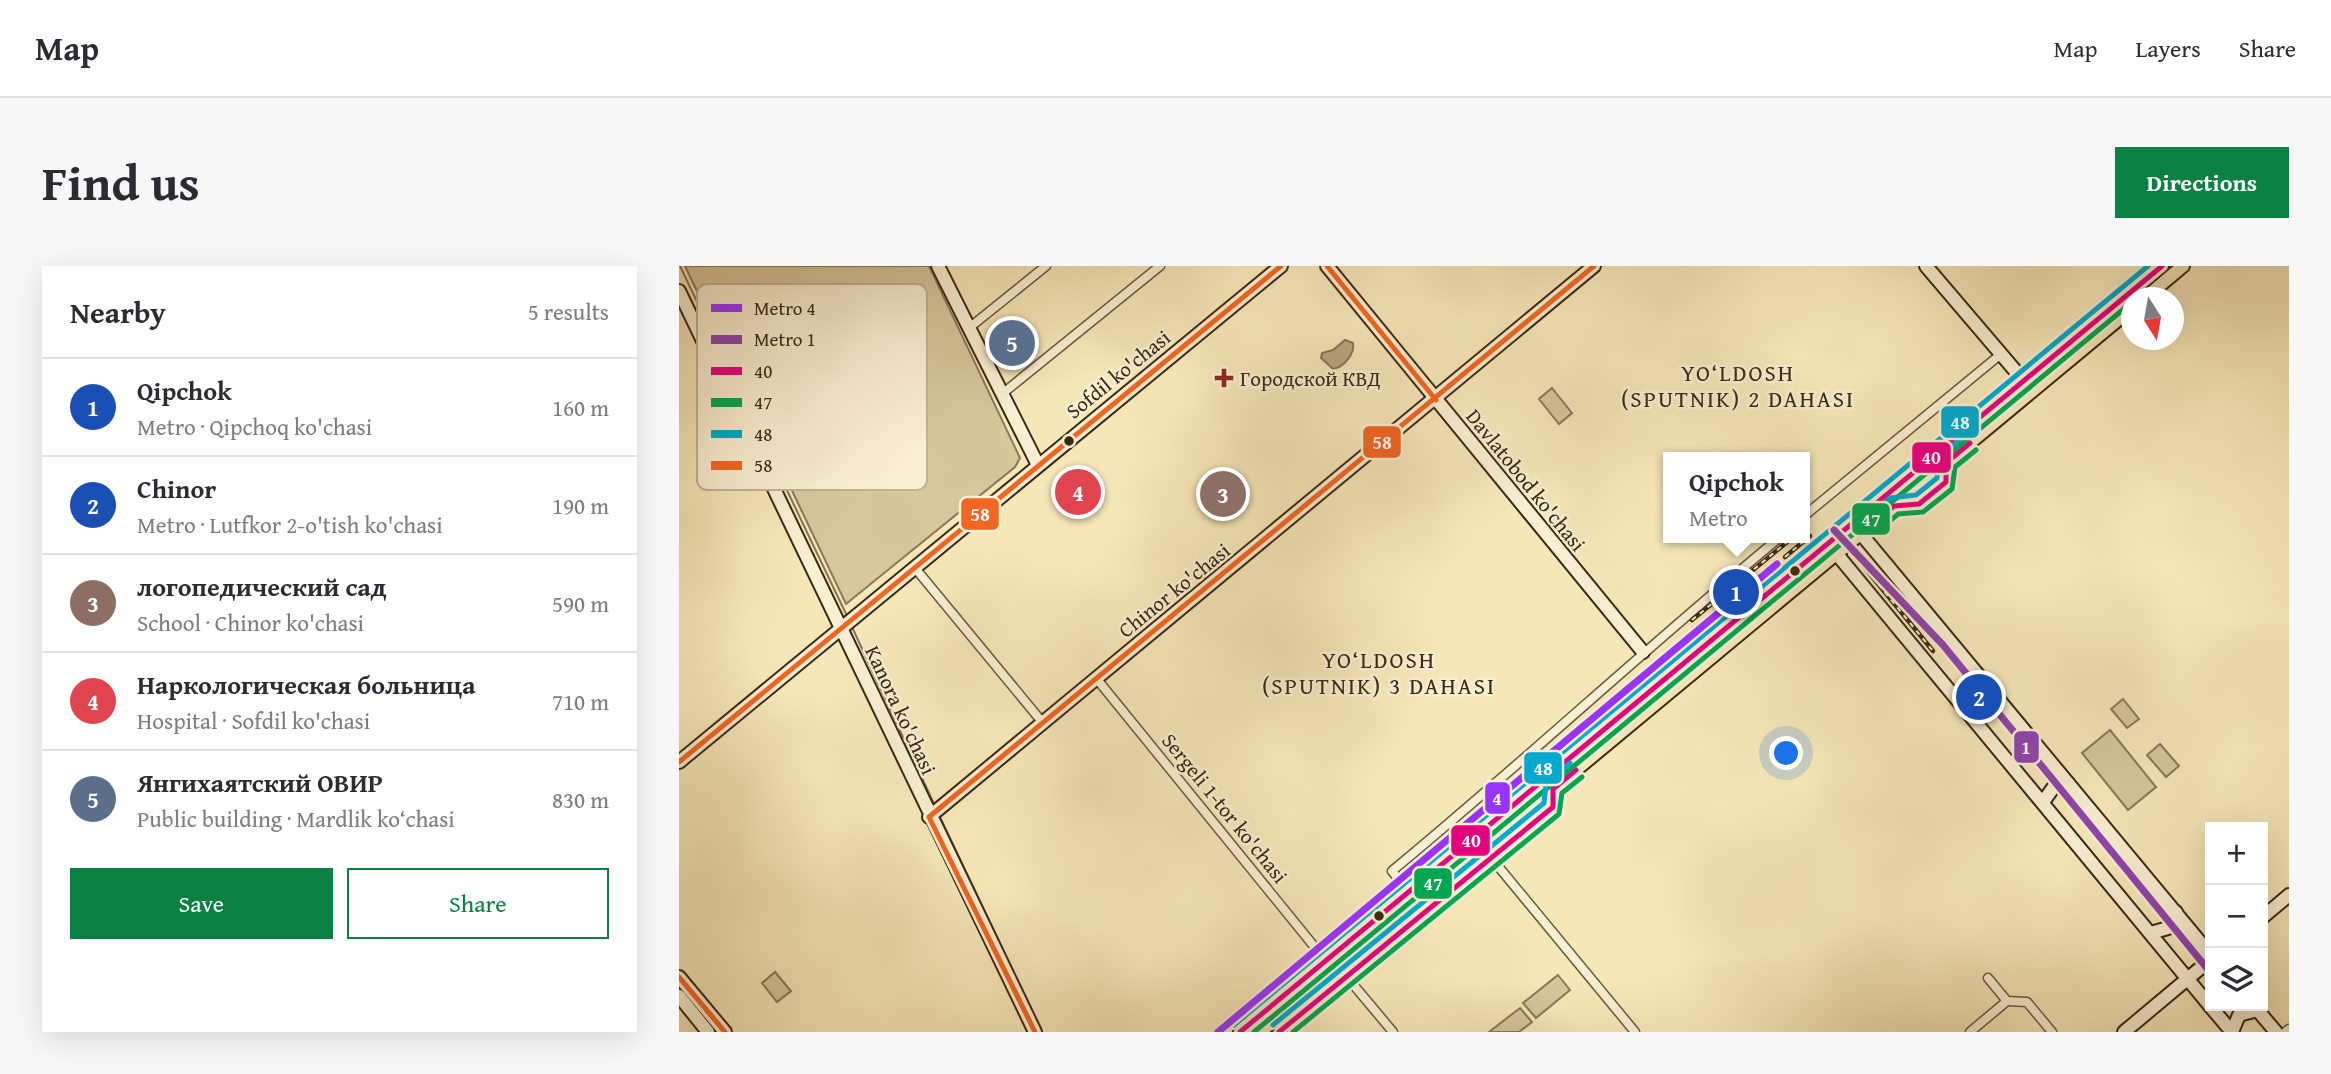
<!DOCTYPE html>
<meta charset="utf-8">
<style>
:root{--surface:#fff;--page:#f7f7f7;--text:#2b2b33;--muted:#7c7c81;--line:#e1e1e2;--accent:#0b8043}
body{margin:0;font-family:"Gentium Book Plus",serif;background:var(--page);color:var(--text)}
.controls{position:absolute;right:21px;bottom:21px;display:grid;overflow:hidden;border-radius:0px;box-shadow:0 7px 28px #0002}
.controls button{width:63px;height:63px;display:grid;place-items:center;padding:0;border:0;border-bottom:2px solid var(--line);background:var(--surface);color:var(--text);font:35px sans-serif}
.compass{position:absolute;left:1442px;top:21px;width:63px;height:63px;border-radius:50%;background:var(--surface);box-shadow:0 7px 28px #0002;rotate:169deg}
.you{position:absolute;left:1108px;top:488px;width:24px;height:24px;margin:-18px;border:5px solid #fff;border-radius:50%;background:#1a73e8;box-shadow:0 0 0 10px #1a73e833}
.badge{display:grid;place-items:center;width:46px;height:46px;border-radius:50%;background:var(--accent);color:#fff;font-size:23px;font-weight:700}
.pin{position:absolute;translate:-50% -50%;border:4px solid #fff;box-shadow:0 2px 7px #0006}
.popup{position:absolute;left:984px;top:186px;width:147px;height:91px;box-sizing:border-box;display:grid;place-content:center;border-radius:0px;background:var(--surface);filter:drop-shadow(0 2px 5px #0005);font-size:23px;white-space:nowrap;color:var(--muted)}
.popup b{font-size:26px;color:var(--text)}
.popup::after{content:'';position:absolute;left:50%;top:100%;margin-left:-14px;border:14px solid transparent;border-top-color:var(--surface)}
.list{margin:0;padding:0;list-style:none}
h2{display:flex;justify-content:space-between;align-items:center;height:91px;margin:0;padding:0 28px;font-size:30px}
h2 small{font-size:23px;font-weight:400;color:var(--muted)}
.list li{display:grid;grid-template-columns:46px 1fr auto;gap:21px;align-items:center;box-sizing:border-box;height:98px;padding:0 28px;border-top:2px solid var(--line)}
.list b{display:block;font-size:26px;white-space:nowrap}
.list p{margin:0;font-size:23px;white-space:nowrap;color:var(--muted)}
.list em{font-size:23px;font-style:normal;color:var(--muted)}
.actions{display:flex;gap:14px;padding:21px 28px}
.actions a{flex:1;padding:16px 0;border:2px solid var(--accent);border-radius:0px;text-align:center;font-size:24px;color:var(--accent)}
.actions .main{background:var(--accent);color:#fff}
.icon{flex:none;width:38px;height:38px;fill:none;stroke:currentColor;stroke-width:2;stroke-linecap:round;stroke-linejoin:round}
.map{position:relative;flex:none;width:1610px;height:766px;overflow:hidden;border-radius:0px}
header{display:flex;align-items:center;gap:42px;box-sizing:border-box;height:98px;padding:0 35px;background:var(--surface);border-bottom:2px solid var(--line)}
header strong{font-size:33px}
nav{display:flex;gap:38px;margin-inline-start:auto;font-size:24px}
.intro{display:flex;align-items:center;justify-content:space-between;box-sizing:border-box;height:168px;padding:0 42px}
h1{margin:0;font-size:49px}
.button{padding:18px 32px;border-radius:0px;background:var(--accent);color:#fff;font-size:24px;font-weight:700}
main{display:flex;gap:42px;padding:0 42px}
aside{flex:1;background:var(--surface);border-radius:0px;box-shadow:0 7px 28px #0002}
.map>svg:first-child{display:block}
</style>
<header>
<strong>Map</strong>
<nav><a>Map</a><a>Layers</a><a>Share</a></nav>
</header>
<div class="intro"><h1>Find us</h1><a class="button">Directions</a></div>
<main>
<aside>
<h2>Nearby<small>5 results</small></h2>
<ul class="list">
<li><span class="badge" style="background:#1a4fb4">1</span><div><b>Qipchok</b><p>Metro · Qipchoq ko'chasi</p></div><em>160 m</em></li>
<li><span class="badge" style="background:#1a4fb4">2</span><div><b>Chinor</b><p>Metro · Lutfkor 2-o'tish ko'chasi</p></div><em>190 m</em></li>
<li><span class="badge" style="background:#8d6e63">3</span><div><b>логопедический сад</b><p>School · Chinor ko'chasi</p></div><em>590 m</em></li>
<li><span class="badge" style="background:#e0444e">4</span><div><b>Наркологическая больница</b><p>Hospital · Sofdil ko'chasi</p></div><em>710 m</em></li>
<li><span class="badge" style="background:#5c6f8a">5</span><div><b>Янгихаятский ОВИР</b><p>Public building · Mardlik ko‘chasi</p></div><em>830 m</em></li>
</ul>
<div class="actions"><a class="main">Save</a><a>Share</a></div>
</aside>
<div class="map">
<svg width="1610" height="766" viewBox="0 0 1610 766">
<rect width="100%" height="100%" fill="#f6e7b9"/>
<filter id="stains"><feTurbulence type="fractalNoise" baseFrequency=".00286" numOctaves="4"/><feColorMatrix values="0 0 0 0 .2 0 0 0 0 .09 0 0 0 0 .02 0 0 0 .5 -.17"/></filter>
<radialGradient id="worn" r=".72"><stop offset=".6" stop-color="#630" stop-opacity="0"/><stop offset="1" stop-color="#630" stop-opacity=".3"/></radialGradient>
<g fill="#d6c79d" stroke="#897858" stroke-width="2">
<path d="M 6,0 L 250,0 L 341,192 L 336,201 L 167,338 Z"/>
<path d="M 873,122 L 893,147 L 880,158 L 860,133 Z"/>
<path d="M 1444,433 L 1460,453 L 1448,462 L 1432,443 Z"/>
<path d="M 1431,464 L 1477,521 L 1449,544 L 1403,487 Z"/>
<path d="M 1481,478 L 1500,500 L 1487,511 L 1468,489 Z"/>
<path d="M 96,706 L 112,725 L 98,736 L 83,717 Z"/>
<path d="M 879,709 L 891,724 L 857,752 L 844,737 Z"/>
<path d="M 841,742 L 853,756 L 840,766 L 810,766 Z"/>
</g>
<path fill="#b7a680" stroke="#867454" stroke-width="2" d="M 666,74 L 674,77 C 676,88 665,101 654,103 L 642,92 L 643,87 L 654,84 Z"/>
<g fill="none" stroke-linecap="round" stroke-linejoin="round">
<g stroke="#867454" stroke-width="2">
<path d="M 1,0 L 168,350"/>
<path d="M 173,361 L 256,540"/>
<path d="M 260,549 L 363,766"/>
</g>
<defs>
<g id="street">
<path d="M 290,62 L 367,0"/>
<path d="M 323,128 L 481,0"/>
<path d="M 1125,250 L 1322,88"/>
<path d="M 236,302 L 364,457"/>
<path d="M 417,412 L 647,695"/>
<path d="M 809,588 L 956,766"/>
<path d="M 730,626 L 713,605 C 845,496 969,380 1100,272"/>
<path d="M 667,710 L 714,766"/>
<path d="M 1309,712 L 1328,735 L 1348,736 L 1373,766"/>
<path d="M 600,766 L 874,541 L 874,523"/>
<path d="M 1291,766 L 1328,735"/>
<path d="M 1606,766 L 1610,763"/>
</g>
<g id="secondary">
<path d="M 259,0 L 359,199"/>
<path d="M 648,0 L 964,386"/>
<path d="M 1247,0 L 1345,115"/>
<path d="M 0,25 L 356,766"/>
<path d="M 1173,257 L 1531,688"/>
<path d="M 1152,281 L 1531,740"/>
<path d="M 0,496 L 602,0"/>
<path d="M 1364,536 L 1374,522 L 1389,517"/>
<path d="M 250,551 L 915,0"/>
<path d="M 1584,651 L 1610,629"/>
<path d="M 1472,667 L 1489,662 L 1497,646"/>
<path d="M 0,711 L 46,766"/>
<path d="M 0,730 L 29,766"/>
<path d="M 1531,740 L 1553,766"/>
<path d="M 1575,740 L 1597,766"/>
<path d="M 1445,766 L 1531,694"/>
<path d="M 1553,766 L 1560,749 L 1578,744"/>
</g>
<g id="primary">
<path d="M 1466,32 L 1504,0"/>
<path d="M 561,766 L 1483,0"/>
<path d="M 581,766 L 1452,43"/>
</g>
</defs>
<use href="#street" stroke="#6a583c" stroke-width="11"/>
<use href="#secondary" stroke="#3c2812" stroke-width="16"/>
<use href="#primary" stroke="#3c2812" stroke-width="16"/>
<use href="#street" stroke="#f9efd2" stroke-width="8"/>
<use href="#secondary" stroke="#f9efd2" stroke-width="12"/>
<use href="#primary" stroke="#f6e7b9" stroke-width="12"/>
<defs>
<g id="rail">
<path d="M 1155,264 L 1254,385"/>
<path d="M 1106,291 L 1131,270"/>
<path d="M 1013,354 L 1113,272"/>
</g>
</defs>
<use href="#rail" stroke="#3c2812" stroke-width="4.5"/>
<use href="#rail" stroke="#f9efd2" stroke-width="2" stroke-dasharray="5" stroke-linecap="butt"/>
<defs>
<g id="bus-1">
<path d="M 1195,257 L 1215,240 L 1240,238 L 1267,216 L 1267,197 L 1291,177"/>
<path d="M 561,766 L 1483,0"/>
<path d="M 600,766 L 874,541 L 874,523 L 897,504"/>
</g>
<g id="bus-2">
<path d="M 1201,264 L 1219,248 L 1244,246 L 1273,223 L 1276,201 L 1297,184"/>
<path d="M 575,766 L 1452,37"/>
<path d="M 614,766 L 880,548 L 883,527 L 903,511"/>
</g>
<g id="bus-3">
<path d="M 1189,250 L 1211,232 L 1237,229 L 1258,212 L 1260,192 L 1285,170"/>
<path d="M 555,759 L 1469,0"/>
<path d="M 594,759 L 865,537 L 867,518 L 891,497"/>
</g>
<g id="bus-4">
<path d="M 648,0 L 757,134"/>
<path d="M 0,496 L 602,0"/>
<path d="M 0,711 L 46,766"/>
<path d="M 356,766 L 250,551 L 915,0"/>
</g>
</defs>
<use href="#bus-1" stroke="#f9efd2" stroke-width="10"/>
<use href="#bus-2" stroke="#f9efd2" stroke-width="10"/>
<use href="#bus-3" stroke="#f9efd2" stroke-width="10"/>
<use href="#bus-4" stroke="#f9efd2" stroke-width="10"/>
<use href="#bus-1" stroke="#e5007d" stroke-width="5"/>
<use href="#bus-2" stroke="#00a651" stroke-width="5"/>
<use href="#bus-3" stroke="#00a9ce" stroke-width="5"/>
<use href="#bus-4" stroke="#f26522" stroke-width="5"/>
<defs>
<path id="metro-1" d="M 539,766 L 1098,298"/>
<path id="metro-2" d="M 1155,264 L 1264,379 L 1531,706"/>
</defs>
<use href="#metro-1" stroke="#f9efd2" stroke-width="12"/>
<use href="#metro-2" stroke="#f9efd2" stroke-width="12"/>
<use href="#metro-1" stroke="#93f" stroke-width="7"/>
<use href="#metro-2" stroke="#8e44ad" stroke-width="7"/>
</g>
<path fill="#8f2418" stroke="#f9efd2" stroke-width="2.5" d="M541.5 101.5h7v7h7v7h-7v7h-7v-7h-7v-7h7z"/>
<g fill="#3c2812" stroke="#f9efd2" stroke-width="2.5">
<circle cx="390" cy="175" r="6"/>
<circle cx="1116" cy="305" r="6"/>
<circle cx="700" cy="650" r="6"/>
</g>
<g text-anchor="middle" dominant-baseline="central" stroke-width="5" stroke-linejoin="round" paint-order="stroke">
<g font-size="21" fill="#3c2812" stroke="#f9efd2">
<text transform="translate(439 108) rotate(-39)">Sofdil ko'chasi</text>
<text transform="translate(847 214) rotate(51)">Davlatobod ko'chasi</text>
<text transform="translate(495 324) rotate(-39)">Chinor ko'chasi</text>
<text transform="translate(222 444) rotate(65)">Kanora ko'chasi</text>
<text transform="translate(546 542) rotate(51)">Sergeli 1-tor ko'chasi</text>
</g>
<g font-size="21" fill="#3c2812" stroke="#f9efd2" text-anchor="start">
<text x="561" y="112">Городской КВД</text>
</g>
<g font-size="23" letter-spacing="2" fill="#3c2812" stroke="#f9efd2">
<text x="1059" y="106">YO‘LDOSH<tspan x="1059" dy="26">(SPUTNIK) 2 DAHASI</tspan></text>
<text x="700" y="393">YO‘LDOSH<tspan x="700" dy="26">(SPUTNIK) 3 DAHASI</tspan></text>
</g>
</g>
<rect x="18" y="18" width="230" height="206" rx="10" fill="#f9efd2" stroke="#c0b398" stroke-width="2"/>
<rect x="32" y="38" width="31" height="8" fill="#93f"/>
<rect x="32" y="69" width="31" height="9" fill="#8e44ad"/>
<rect x="32" y="101" width="31" height="8" fill="#e5007d"/>
<rect x="32" y="132" width="31" height="9" fill="#00a651"/>
<rect x="32" y="164" width="31" height="8" fill="#00a9ce"/>
<rect x="32" y="195" width="31" height="9" fill="#f26522"/>
<g font-size="19" fill="#3c2812">
<text x="75" y="49">Metro 4</text>
<text x="75" y="80">Metro 1</text>
<text x="75" y="112">40</text>
<text x="75" y="143">47</text>
<text x="75" y="175">48</text>
<text x="75" y="206">58</text>
</g>
<g stroke="#f9efd2" stroke-width="2.5">
<rect x="1261" y="139" width="40" height="34" rx="7" fill="#00a9ce"/>
<rect x="683" y="159" width="40" height="34" rx="7" fill="#f26522"/>
<rect x="1232" y="175" width="41" height="33" rx="7" fill="#e5007d"/>
<rect x="281" y="231" width="40" height="34" rx="7" fill="#f26522"/>
<rect x="1172" y="236" width="40" height="34" rx="7" fill="#00a651"/>
<rect x="1334" y="464" width="27" height="34" rx="7" fill="#8e44ad"/>
<rect x="844" y="485" width="40" height="34" rx="7" fill="#00a9ce"/>
<rect x="805" y="515" width="27" height="34" rx="7" fill="#93f"/>
<rect x="771" y="558" width="41" height="33" rx="7" fill="#e5007d"/>
<rect x="734" y="601" width="40" height="33" rx="7" fill="#00a651"/>
</g>
<g font-size="19" text-anchor="middle" font-weight="bold" fill="#fff">
<text x="1281" y="163">48</text>
<text x="703" y="183">58</text>
<text x="1252" y="198">40</text>
<text x="301" y="255">58</text>
<text x="1192" y="260">47</text>
<text x="1347" y="488">1</text>
<text x="864" y="509">48</text>
<text x="818" y="539">4</text>
<text x="792" y="581">40</text>
<text x="754" y="624">47</text>
</g>
<rect width="100%" height="100%" filter="url(#stains)"/>
<rect width="100%" height="100%" fill="url(#worn)"/>
</svg>
<div class="controls">
<button>+</button>
<button>−</button>
<button><svg class="icon" aria-label="layers" viewBox="0 0 24 24"><path d="M12 4l9 5-9 5-9-5zM3 14l9 5 9-5"/></svg></button>
</div>
<svg class="compass" viewBox="-18 -18 36 36"><path d="M0-13l5 13h-10z" fill="#e53935"/><path d="M0 13l5-13h-10z" fill="#7c7c81"/></svg>
<div class="you"></div>
<div class="pin badge" style="left:1057px;top:326px;background:#1a4fb4">1</div>
<div class="popup"><b>Qipchok</b>Metro</div>
<div class="pin badge" style="left:1300px;top:431px;background:#1a4fb4">2</div>
<div class="pin badge" style="left:544px;top:228px;background:#8d6e63">3</div>
<div class="pin badge" style="left:399px;top:226px;background:#e0444e">4</div>
<div class="pin badge" style="left:333px;top:77px;background:#5c6f8a">5</div>
</div>
</main>
